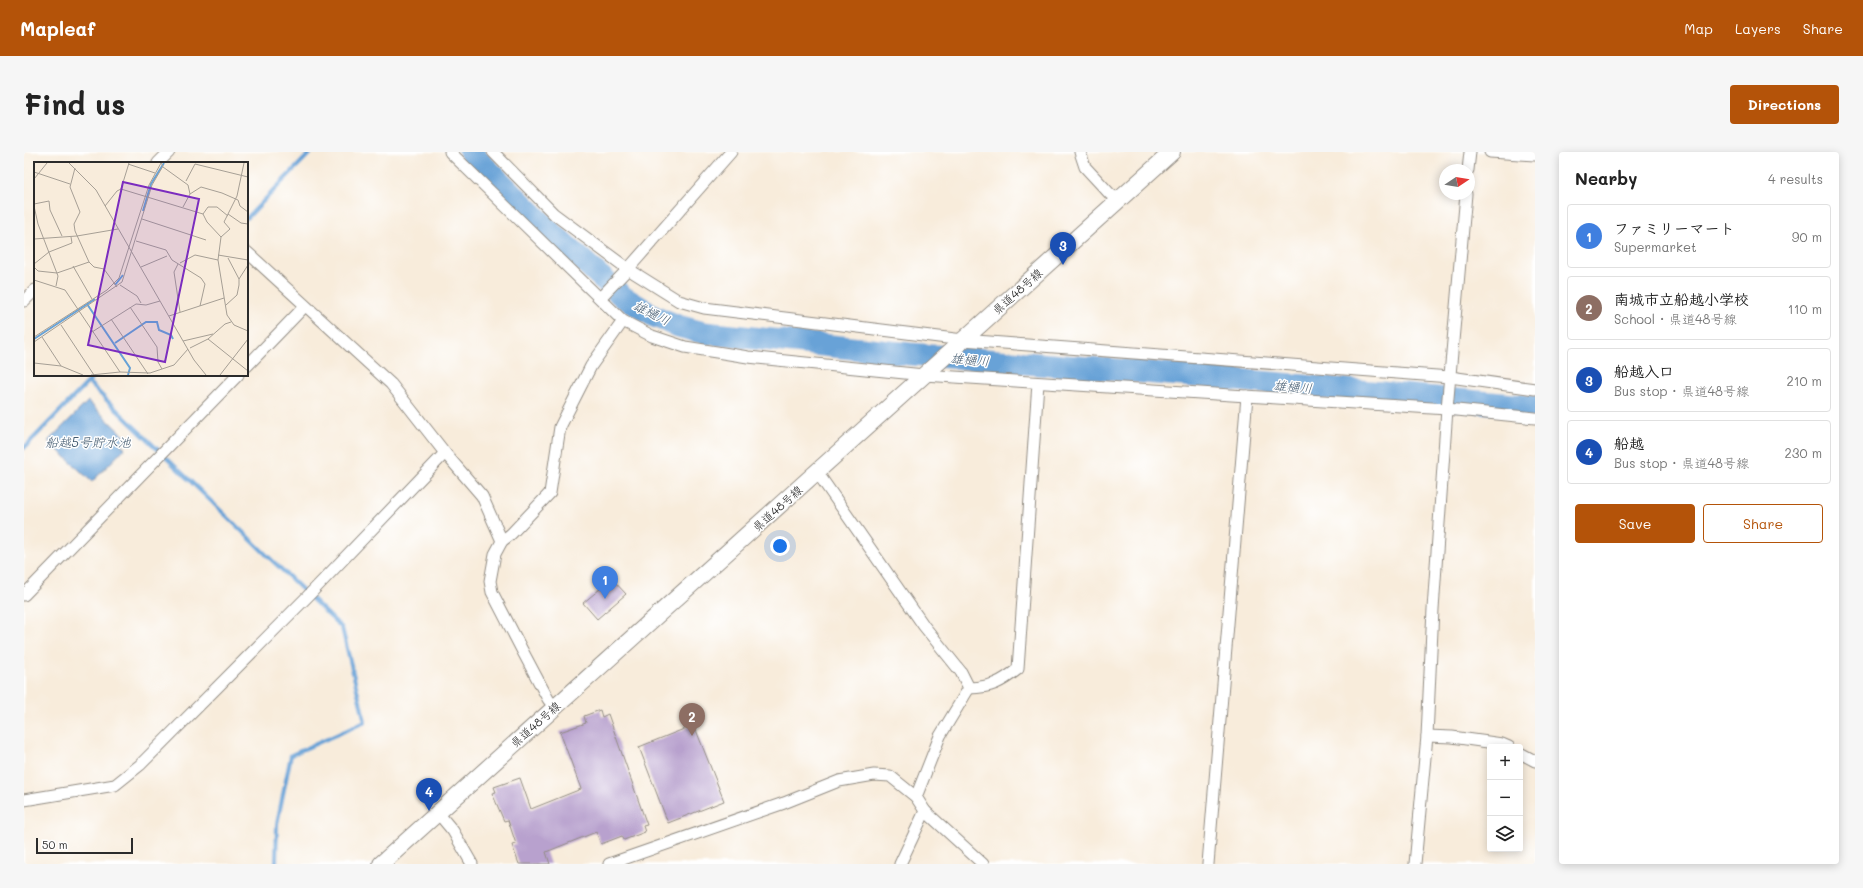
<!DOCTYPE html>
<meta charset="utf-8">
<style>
:root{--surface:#fff;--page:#f6f6f6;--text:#222;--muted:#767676;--line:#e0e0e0;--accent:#b45309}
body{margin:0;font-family:Mali,"Klee One",sans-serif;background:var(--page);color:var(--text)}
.controls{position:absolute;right:12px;bottom:12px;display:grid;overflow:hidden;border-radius:4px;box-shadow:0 2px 10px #0003}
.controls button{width:36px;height:36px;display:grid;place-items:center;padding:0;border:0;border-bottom:1px solid var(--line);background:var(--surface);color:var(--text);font:20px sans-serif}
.compass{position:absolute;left:1415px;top:12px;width:36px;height:36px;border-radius:50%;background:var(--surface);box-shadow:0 2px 10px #0003;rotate:78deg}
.scale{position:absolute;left:12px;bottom:10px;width:97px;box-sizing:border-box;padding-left:4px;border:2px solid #2b2b2b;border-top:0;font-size:11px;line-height:14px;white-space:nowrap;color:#2b2b2b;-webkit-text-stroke:3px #fff;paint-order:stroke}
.you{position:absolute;left:756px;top:394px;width:14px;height:14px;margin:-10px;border:3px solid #fff;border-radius:50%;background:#1a73e8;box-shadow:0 0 0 6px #1a73e833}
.badge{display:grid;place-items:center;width:26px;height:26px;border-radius:50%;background:var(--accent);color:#fff;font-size:13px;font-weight:700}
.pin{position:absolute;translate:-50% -33px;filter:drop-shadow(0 1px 2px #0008)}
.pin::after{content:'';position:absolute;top:21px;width:14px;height:12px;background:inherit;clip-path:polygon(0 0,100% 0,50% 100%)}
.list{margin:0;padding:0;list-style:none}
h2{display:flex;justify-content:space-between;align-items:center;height:52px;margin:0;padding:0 16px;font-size:17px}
h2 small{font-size:13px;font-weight:400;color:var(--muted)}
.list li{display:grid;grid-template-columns:26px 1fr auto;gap:12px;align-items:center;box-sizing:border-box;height:64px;margin:0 8px 8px;padding:0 8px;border:1px solid var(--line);border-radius:4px}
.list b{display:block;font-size:15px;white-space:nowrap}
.list p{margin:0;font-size:13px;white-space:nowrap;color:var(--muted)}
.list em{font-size:13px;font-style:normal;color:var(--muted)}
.actions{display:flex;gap:8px;padding:12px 16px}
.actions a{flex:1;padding:9px 0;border:1px solid var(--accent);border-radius:4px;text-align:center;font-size:14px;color:var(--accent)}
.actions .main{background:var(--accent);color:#fff}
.icon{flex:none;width:22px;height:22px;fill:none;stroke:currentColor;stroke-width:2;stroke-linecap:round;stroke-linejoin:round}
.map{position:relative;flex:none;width:1511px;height:712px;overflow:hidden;border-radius:4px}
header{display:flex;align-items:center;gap:24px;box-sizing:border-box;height:56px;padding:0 20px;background:var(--accent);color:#fff}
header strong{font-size:19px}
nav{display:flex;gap:22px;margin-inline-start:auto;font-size:14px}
.intro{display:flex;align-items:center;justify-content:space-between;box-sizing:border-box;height:96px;padding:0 24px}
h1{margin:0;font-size:28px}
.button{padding:10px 18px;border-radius:4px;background:var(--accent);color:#fff;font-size:14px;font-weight:700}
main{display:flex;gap:24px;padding:0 24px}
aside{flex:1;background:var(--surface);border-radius:4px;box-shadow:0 2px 10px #0003}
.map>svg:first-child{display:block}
</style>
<header>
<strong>Mapleaf</strong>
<nav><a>Map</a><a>Layers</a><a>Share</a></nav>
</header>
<div class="intro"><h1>Find us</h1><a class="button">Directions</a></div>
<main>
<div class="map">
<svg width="1511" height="712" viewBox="0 0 1511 712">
<rect width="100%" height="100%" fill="#fff"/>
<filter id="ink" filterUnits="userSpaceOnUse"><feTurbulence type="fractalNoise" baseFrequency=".025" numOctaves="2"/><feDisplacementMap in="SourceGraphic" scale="8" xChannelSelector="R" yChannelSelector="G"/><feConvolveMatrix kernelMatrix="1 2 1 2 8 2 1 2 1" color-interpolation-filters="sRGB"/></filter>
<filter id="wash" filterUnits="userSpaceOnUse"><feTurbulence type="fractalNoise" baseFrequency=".012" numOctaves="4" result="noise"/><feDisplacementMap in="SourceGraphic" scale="16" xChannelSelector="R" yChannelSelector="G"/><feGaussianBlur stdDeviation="0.9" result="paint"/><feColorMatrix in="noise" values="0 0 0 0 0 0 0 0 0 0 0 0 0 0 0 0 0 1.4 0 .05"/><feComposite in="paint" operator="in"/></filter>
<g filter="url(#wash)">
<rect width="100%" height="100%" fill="#f8ecdb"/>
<path fill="#67a2d7" stroke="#496681" d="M 64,249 L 100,284 L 97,293 L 101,296 L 68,330 L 24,289 Z"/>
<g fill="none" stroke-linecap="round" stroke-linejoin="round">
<g stroke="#67a2d7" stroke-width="4">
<path d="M 223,66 L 287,0"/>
<path d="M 64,230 L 318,476 L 341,570 L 267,603 L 253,672 L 252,712"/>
<path d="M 0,296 L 71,223"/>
</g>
<path stroke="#67a2d7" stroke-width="23" d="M 446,0 L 526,79 L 599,145 L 630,164 L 654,174 L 680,181 L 886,202 L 1170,224 L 1511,255"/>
</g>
<g id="blocks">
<g fill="#b8a1ce">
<path d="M 588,427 L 602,442 L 573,467 L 559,451 Z"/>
<path d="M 576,558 L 578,565 L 584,562 L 623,673 L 619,674 L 621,680 L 600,688 L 598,684 L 577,692 L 572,680 L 522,700 L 526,712 L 495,712 L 488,693 L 492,692 L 484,668 L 480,669 L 468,641 L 472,640 L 470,635 L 496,626 L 507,657 L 557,637 L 536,580 L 562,571 L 560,564 Z"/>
<path d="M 670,573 L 700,649 L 644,671 L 615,595 Z"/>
</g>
</g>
</g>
<g filter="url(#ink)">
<use href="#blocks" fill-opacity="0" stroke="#928c83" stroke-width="1"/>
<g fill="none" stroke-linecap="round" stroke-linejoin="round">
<defs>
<g id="minor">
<path d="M 426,0 L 599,169 L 628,184 L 661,195 L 724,205 L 900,223 L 1423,257 L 1511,266"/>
<path d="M 469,0 L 530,62 L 604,117 L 655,149 L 680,156 L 939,188 L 1426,225 L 1511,237"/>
<path d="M 1056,0 L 1061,15 L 1086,42 L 1095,48"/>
<path d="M 1466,0 L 1511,3"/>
<path d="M 134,11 L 145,0"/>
<path d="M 1444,18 L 1446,0"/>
<path d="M 223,100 L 367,232 L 421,301 L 458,344 L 478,389"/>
<path d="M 576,146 L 604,117 L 707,0"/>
<path d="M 0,149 L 11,138"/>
<path d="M 223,214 L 281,154"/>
<path d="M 793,320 L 900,474 L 937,520 L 945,536"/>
<path d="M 0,443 L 214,223"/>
<path d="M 945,536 C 968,535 976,531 994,517 L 1014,231"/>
<path d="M 530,555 L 524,547 L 498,498 L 468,440 L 466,429 L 471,402 L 478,389 L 487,382 L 526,341 L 536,275 L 567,214 L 599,169"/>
<path d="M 1403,584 L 1428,585 L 1478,592 L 1485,595"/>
<path d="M 1496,601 L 1511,609"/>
<path d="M 0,648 L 91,633 L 116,613 L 284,444 L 421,301"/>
<path d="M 901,659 L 959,712"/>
<path d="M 414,661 L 429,679 L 448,712"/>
<path d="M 585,712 L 760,651 L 815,629 L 850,623 L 866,624 L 892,645"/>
<path d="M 876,712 L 901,659 L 892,645 L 916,584 L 945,536"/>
<path d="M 1184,712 L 1223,244"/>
<path d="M 1391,712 L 1403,584 L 1409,457 L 1423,257 L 1442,42"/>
</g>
<path id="secondary" d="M 357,712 L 1148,0"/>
</defs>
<use href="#minor" stroke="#928c83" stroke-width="13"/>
<use href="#secondary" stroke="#928c83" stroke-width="18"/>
<use href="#minor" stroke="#fff" stroke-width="11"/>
<use href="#secondary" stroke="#fff" stroke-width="16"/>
</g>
</g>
<g text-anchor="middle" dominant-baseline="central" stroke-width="3" stroke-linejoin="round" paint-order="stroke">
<g font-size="12" fill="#2b2b2b" stroke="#fff">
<text transform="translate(993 139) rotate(-42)">県道48号線</text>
<text transform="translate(753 356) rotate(-42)">県道48号線</text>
<text transform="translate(511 572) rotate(-42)">県道48号線</text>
</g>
<g font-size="13" font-style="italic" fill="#435b70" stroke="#fff">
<text transform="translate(628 160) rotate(26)">雄樋川</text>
<text transform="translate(946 207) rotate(5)">雄樋川</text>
<text transform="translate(1269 234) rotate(5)">雄樋川</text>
<text x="64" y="289">船越5号貯水池</text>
</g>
</g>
<g transform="translate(10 10)">
<rect width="214" height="214" fill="#f8ecdb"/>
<path fill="none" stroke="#67a2d7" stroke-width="2" d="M 109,49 L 117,22 L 130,1M 81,123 L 89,113M 53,142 L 96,206 L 94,213M 0,177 L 61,137M 81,181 L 112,160 L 123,160 L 125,168 L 137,173 L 139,177"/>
<path fill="none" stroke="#a69f95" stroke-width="1" d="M 35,1 L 62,28 L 160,198 L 172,213M 210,1 L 203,34 L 190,60 L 196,67 L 187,75 L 184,98 L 193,153 L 200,163 L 214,169M 94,2 L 121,11M 161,2 L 214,15M 129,5 L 154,23 L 156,32 L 149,45M 41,6 L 36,25 L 46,50 L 40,62 L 41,69 L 55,100 L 60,105 L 70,107 L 83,125M 0,10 L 36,22M 0,17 L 13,1M 152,19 L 161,2M 87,27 L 169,52M 156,32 L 167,25 L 188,31 L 204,38 L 206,44 L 214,50M 0,42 L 15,39 L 16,48 L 28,74M 0,44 L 4,62 L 24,114 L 22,124M 71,44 L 83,29 L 87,27 L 95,1M 169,52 L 174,45 L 183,45 L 194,54M 169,52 L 173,60 L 187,75M 194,52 L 207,61 L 214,62M 108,57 L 172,78M 0,77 L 43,74 L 84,67M 102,79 L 132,88 L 138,98 L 167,116 L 171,122 L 166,144M 184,93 L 214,98M 146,101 L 161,93 L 184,98M 0,102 L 15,90 L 38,81 L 37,75M 144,102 L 140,110 L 146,150M 39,104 L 58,137M 0,105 L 4,109 L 23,111 L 55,100M 107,105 L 133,94M 205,117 L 214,103M 0,118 L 31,128 L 86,210M 86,123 L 103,134 L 107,141M 192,143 L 203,133 L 205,123 L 205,117 L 194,96M 96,145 L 123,185 L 124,200 L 128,207M 135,154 L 190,136M 77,157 L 114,212M 27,163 L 60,213M 58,170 L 102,142 L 112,143 L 126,139M 0,175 L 73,128 L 85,116 L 115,23 L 127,1M 8,175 L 27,204M 174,177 L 214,209M 149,179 L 179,172M 0,180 L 88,120 L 118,23 L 129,4 L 127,1M 156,186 L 174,177 L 191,162 L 197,160M 0,201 L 27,204 L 49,213M 57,213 L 86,210 L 116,211 L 140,203 L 154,187M 186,213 L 214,177"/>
<path fill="#7b2cbf" fill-opacity="0.15" stroke="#7b2cbf" stroke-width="2" d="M 89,20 L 165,37 L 131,200 L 54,183 Z"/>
<rect width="214" height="214" fill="none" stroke="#2b2b2b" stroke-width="2"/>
</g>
</svg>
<div class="controls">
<button>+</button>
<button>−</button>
<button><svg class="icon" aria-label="layers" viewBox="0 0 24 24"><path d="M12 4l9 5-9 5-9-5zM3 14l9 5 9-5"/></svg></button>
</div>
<svg class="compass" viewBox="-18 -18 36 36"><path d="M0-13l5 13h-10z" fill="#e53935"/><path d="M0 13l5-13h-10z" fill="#767676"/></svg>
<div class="scale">50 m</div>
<div class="you"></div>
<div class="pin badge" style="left:581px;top:447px;background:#3f7fe0">1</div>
<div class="pin badge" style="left:668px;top:584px;background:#8d6e63">2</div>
<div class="pin badge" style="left:1039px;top:113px;background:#1a4fb4">3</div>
<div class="pin badge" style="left:405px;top:659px;background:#1a4fb4">4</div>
</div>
<aside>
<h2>Nearby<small>4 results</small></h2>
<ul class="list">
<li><span class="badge" style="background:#3f7fe0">1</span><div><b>ファミリーマート</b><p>Supermarket</p></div><em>90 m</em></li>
<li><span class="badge" style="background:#8d6e63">2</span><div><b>南城市立船越小学校</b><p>School · 県道48号線</p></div><em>110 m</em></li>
<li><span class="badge" style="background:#1a4fb4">3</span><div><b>船越入口</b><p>Bus stop · 県道48号線</p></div><em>210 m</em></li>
<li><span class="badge" style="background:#1a4fb4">4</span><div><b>船越</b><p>Bus stop · 県道48号線</p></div><em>230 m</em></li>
</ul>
<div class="actions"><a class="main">Save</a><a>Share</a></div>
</aside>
</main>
